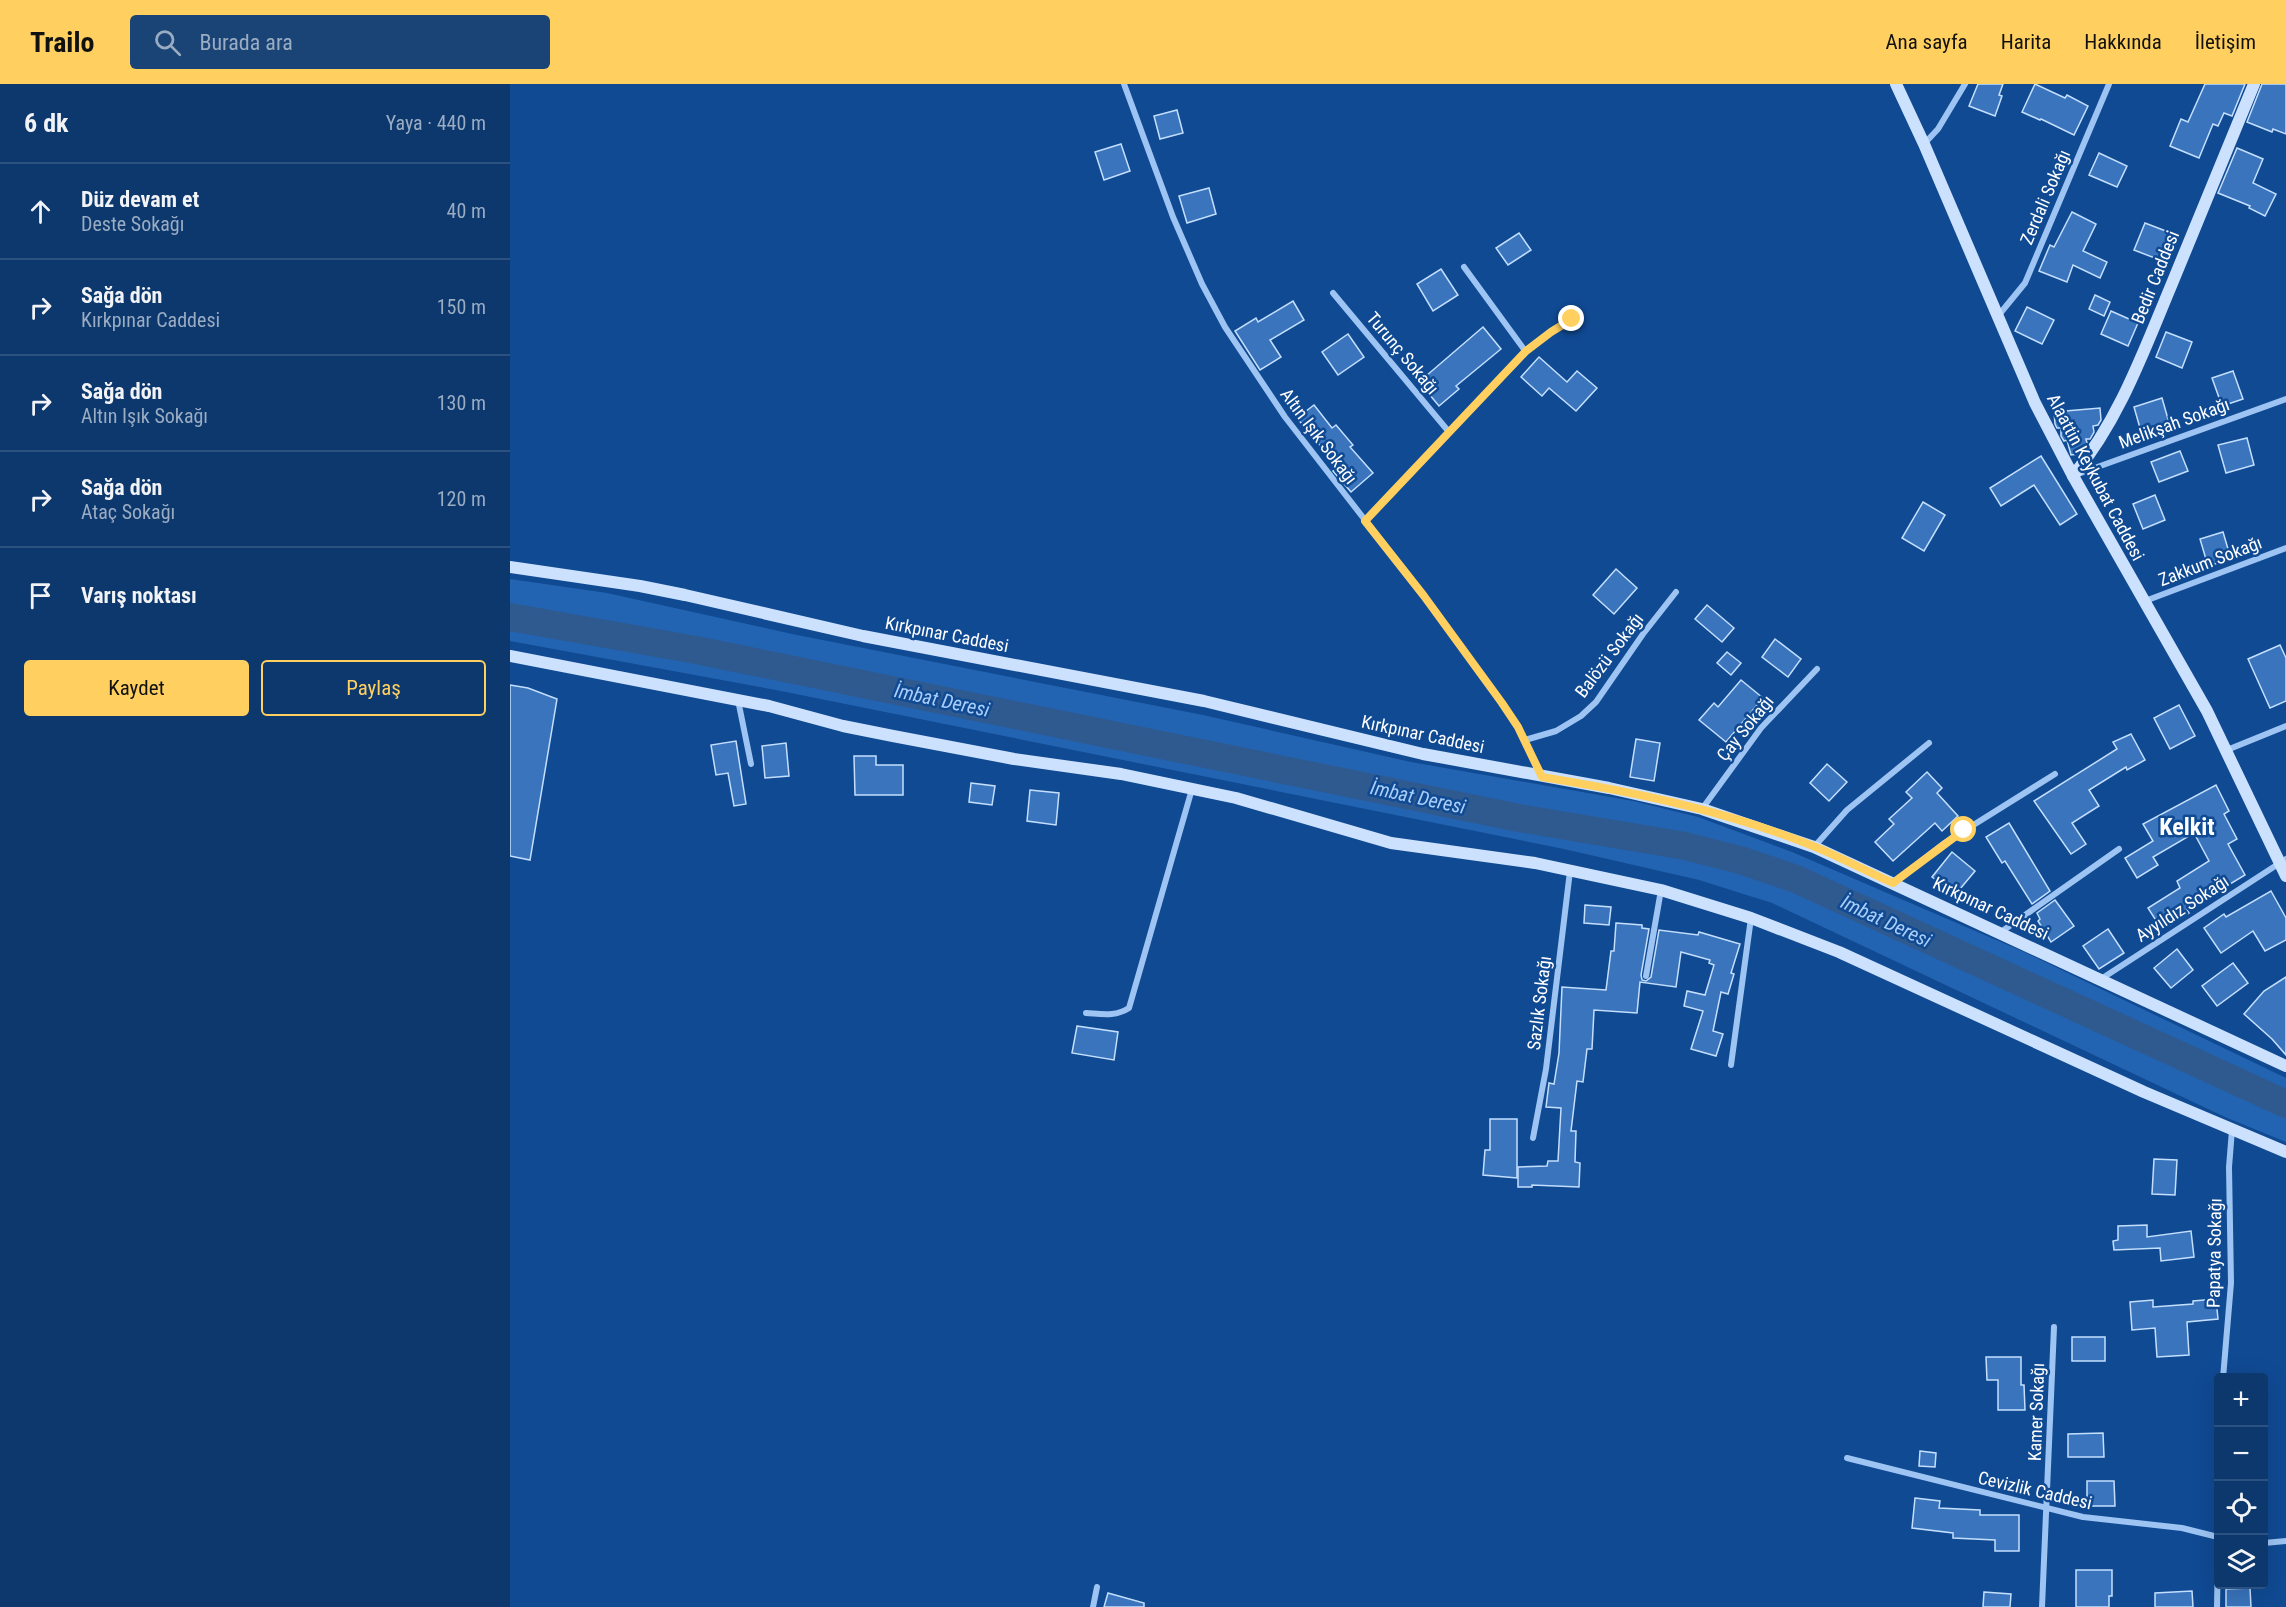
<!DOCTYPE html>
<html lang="tr">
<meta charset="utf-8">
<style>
:root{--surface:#0c386e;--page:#1a4376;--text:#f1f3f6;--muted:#9aacc2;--line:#2c5281;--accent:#ffd05f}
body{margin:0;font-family:"Roboto Condensed",sans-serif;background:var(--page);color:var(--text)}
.controls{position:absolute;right:18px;bottom:18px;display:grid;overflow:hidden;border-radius:6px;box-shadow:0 6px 24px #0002}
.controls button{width:54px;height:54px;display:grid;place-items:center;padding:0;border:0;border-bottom:2px solid var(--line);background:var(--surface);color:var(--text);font:30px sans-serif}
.stop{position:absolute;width:18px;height:18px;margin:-14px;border:4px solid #ffd05f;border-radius:50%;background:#fff}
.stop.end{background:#ffd05f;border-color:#fff;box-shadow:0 2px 6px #0008}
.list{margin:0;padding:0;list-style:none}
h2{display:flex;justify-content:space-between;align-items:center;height:78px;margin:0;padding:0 24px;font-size:26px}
h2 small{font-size:20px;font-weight:400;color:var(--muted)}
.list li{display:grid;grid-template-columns:39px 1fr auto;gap:18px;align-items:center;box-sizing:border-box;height:96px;padding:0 24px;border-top:2px solid var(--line)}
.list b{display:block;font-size:22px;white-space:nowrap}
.list p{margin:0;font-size:20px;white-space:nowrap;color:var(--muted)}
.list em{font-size:20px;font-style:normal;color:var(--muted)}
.actions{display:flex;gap:12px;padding:18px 24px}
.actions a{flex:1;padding:14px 0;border:2px solid var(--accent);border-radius:6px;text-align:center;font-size:21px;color:var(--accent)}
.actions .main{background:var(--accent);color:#111}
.icon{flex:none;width:33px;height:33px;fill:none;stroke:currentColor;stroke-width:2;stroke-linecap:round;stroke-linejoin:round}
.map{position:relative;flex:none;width:1776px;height:1523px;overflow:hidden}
header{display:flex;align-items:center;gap:36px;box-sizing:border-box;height:84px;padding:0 30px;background:var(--accent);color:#111}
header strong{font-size:28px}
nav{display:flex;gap:33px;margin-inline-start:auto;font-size:21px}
.search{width:420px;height:54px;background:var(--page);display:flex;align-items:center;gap:15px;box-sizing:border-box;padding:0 21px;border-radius:6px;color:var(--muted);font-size:22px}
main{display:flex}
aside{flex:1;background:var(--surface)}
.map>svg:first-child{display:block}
</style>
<header>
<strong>Trailo</strong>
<div class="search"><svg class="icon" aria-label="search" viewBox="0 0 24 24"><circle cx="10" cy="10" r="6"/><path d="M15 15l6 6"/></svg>Burada ara</div>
<nav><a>Ana sayfa</a><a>Harita</a><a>Hakkında</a><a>İletişim</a></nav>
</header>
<main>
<aside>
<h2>6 dk<small>Yaya · 440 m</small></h2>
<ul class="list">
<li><svg class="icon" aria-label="ahead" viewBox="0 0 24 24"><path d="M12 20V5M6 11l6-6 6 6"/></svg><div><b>Düz devam et</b><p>Deste Sokağı</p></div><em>40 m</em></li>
<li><svg class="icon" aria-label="right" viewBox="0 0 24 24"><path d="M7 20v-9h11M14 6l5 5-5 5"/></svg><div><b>Sağa dön</b><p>Kırkpınar Caddesi</p></div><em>150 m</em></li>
<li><svg class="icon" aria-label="right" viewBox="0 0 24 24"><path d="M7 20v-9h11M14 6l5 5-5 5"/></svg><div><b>Sağa dön</b><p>Altın Işık Sokağı</p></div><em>130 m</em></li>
<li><svg class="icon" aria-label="right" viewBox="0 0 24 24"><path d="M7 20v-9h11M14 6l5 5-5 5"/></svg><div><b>Sağa dön</b><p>Ataç Sokağı</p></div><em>120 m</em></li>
<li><svg class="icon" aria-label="arrive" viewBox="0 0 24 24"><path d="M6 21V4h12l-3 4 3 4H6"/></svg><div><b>Varış noktası</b></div></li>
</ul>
<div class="actions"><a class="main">Kaydet</a><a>Paylaş</a></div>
</aside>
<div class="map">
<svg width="1776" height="1523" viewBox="0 0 1776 1523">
<rect width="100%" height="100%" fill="#104a93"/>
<path fill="#2264b2" d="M 0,495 L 97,509 L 282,550 L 693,631 L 901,678 L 1123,717 L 1188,733 L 1282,768 L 1514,868 L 1776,994 L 1776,1058 L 1715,1033 L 1262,819 L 1189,796 L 1054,765 L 266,606 L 0,557 Z"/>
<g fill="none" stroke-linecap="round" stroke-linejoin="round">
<path stroke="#2f5a90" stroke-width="28" d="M 0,533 L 186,566 L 1009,734 L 1175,762 L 1230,776 L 1286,795 L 1776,1020"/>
</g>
<g fill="#3974bc" stroke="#c4dffe" stroke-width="1.5">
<path d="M 1468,0 L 1493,0 L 1489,11 L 1492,12 L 1485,32 L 1459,22 Z"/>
<path d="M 1525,0 L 1555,14 L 1557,11 L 1578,22 L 1564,51 L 1531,35 L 1530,36 L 1512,28 Z"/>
<path d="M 1695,0 L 1735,0 L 1722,32 L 1714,29 L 1708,42 L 1703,40 L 1689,74 L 1660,62 L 1671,35 L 1678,38 Z"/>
<path d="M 1752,0 L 1776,0 L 1776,50 L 1763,45 L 1762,48 L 1737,38 Z"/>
<path d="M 667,26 L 673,49 L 650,55 L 644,32 Z"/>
<path d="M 611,60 L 620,87 L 594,96 L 585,68 Z"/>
<path d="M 1727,64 L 1753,75 L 1743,99 L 1766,110 L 1755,132 L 1739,124 L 1740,122 L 1708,109 Z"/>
<path d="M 1589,69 L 1617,82 L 1607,103 L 1579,91 Z"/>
<path d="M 699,104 L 706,130 L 677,139 L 669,112 Z"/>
<path d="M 1562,128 L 1586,140 L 1573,167 L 1597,178 L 1590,194 L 1563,181 L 1557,198 L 1529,187 L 1540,161 L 1544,163 Z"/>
<path d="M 1635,139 L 1661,149 L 1650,176 L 1624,166 Z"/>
<path d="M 1009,149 L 1021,166 L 998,181 L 986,164 Z"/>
<path d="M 931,185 L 948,211 L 923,227 L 907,200 Z"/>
<path d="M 1585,211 L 1600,218 L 1594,232 L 1579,225 Z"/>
<path d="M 783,217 L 794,236 L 760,256 L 771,273 L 750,286 L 725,247 L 746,234 L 748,238 Z"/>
<path d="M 1517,223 L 1544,236 L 1532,260 L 1505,247 Z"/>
<path d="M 1601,227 L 1628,239 L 1618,262 L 1591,250 Z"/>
<path d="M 973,243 L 991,265 L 946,302 L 949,305 L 929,322 L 909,298 Z"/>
<path d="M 1656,248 L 1682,258 L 1672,284 L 1646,273 Z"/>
<path d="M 838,250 L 854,273 L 828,291 L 812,268 Z"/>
<path d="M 1029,273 L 1057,298 L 1067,287 L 1087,304 L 1066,327 L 1039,304 L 1032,312 L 1011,293 Z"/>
<path d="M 1723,287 L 1733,315 L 1712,322 L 1702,294 Z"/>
<path d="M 1652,314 L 1660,342 L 1632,351 L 1624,323 Z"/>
<path d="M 804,321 L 822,344 L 826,341 L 843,361 L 840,363 L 863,389 L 841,408 L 823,387 L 828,383 L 787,334 Z"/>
<path d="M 1590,324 L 1591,336 L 1588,341 L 1583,342 L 1584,348 L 1580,355 L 1576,355 L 1577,359 L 1569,370 L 1561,371 L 1557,356 L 1554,357 L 1551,352 L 1551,344 L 1547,344 L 1545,340 L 1544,328 Z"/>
<path d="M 1737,354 L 1744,381 L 1716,389 L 1708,361 Z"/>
<path d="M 1670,367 L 1678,387 L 1649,398 L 1641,378 Z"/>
<path d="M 1531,372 L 1567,430 L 1550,441 L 1524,401 L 1491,422 L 1480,404 Z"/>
<path d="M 1645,411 L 1655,436 L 1633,445 L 1623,420 Z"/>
<path d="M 1413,418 L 1435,431 L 1414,467 L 1392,454 Z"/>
<path d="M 1713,448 L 1721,475 L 1698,482 L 1690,455 Z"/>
<path d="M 1106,485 L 1127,504 L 1104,530 L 1083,511 Z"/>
<path d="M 1197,521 L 1224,544 L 1212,558 L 1185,535 Z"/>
<path d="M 1265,555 L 1291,575 L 1278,593 L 1252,573 Z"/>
<path d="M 1770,561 L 1776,574 L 1776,617 L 1760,624 L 1738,575 Z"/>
<path d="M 1217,568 L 1231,579 L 1221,591 L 1207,579 Z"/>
<path d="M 1231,596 L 1253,614 L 1216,658 L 1189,636 L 1204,619 L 1208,623 Z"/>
<path d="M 0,601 L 18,604 L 47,615 L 20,776 L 0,772 Z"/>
<path d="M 1669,621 L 1685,652 L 1660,665 L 1644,634 Z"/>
<path d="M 1621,650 L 1635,676 L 1617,686 L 1616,683 L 1579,706 L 1589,722 L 1562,739 L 1576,760 L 1561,770 L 1524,717 L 1607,665 L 1603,658 Z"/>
<path d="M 1126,655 L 1150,659 L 1144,697 L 1120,693 Z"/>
<path d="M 226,657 L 236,720 L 224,722 L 218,689 L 206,691 L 201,661 Z"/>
<path d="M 276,659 L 279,692 L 255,694 L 252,662 Z"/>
<path d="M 344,672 L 366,672 L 366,681 L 393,681 L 393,711 L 345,711 Z"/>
<path d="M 1317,680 L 1337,698 L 1319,717 L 1300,699 Z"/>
<path d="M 1417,688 L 1432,704 L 1427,709 L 1448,732 L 1432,747 L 1425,739 L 1383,777 L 1365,758 L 1384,740 L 1379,735 L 1402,714 L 1396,708 Z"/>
<path d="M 461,699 L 485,702 L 482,721 L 459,718 Z"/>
<path d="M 1706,701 L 1719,727 L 1714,730 L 1727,755 L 1718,760 L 1735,791 L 1677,826 L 1679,829 L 1652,846 L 1638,824 L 1670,804 L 1667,797 L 1699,777 L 1684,749 L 1643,773 L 1648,781 L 1627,794 L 1615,774 L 1643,757 L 1633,740 Z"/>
<path d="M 520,706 L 549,709 L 546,741 L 517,737 Z"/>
<path d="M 1499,739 L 1540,807 L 1522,820 L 1495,777 L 1492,779 L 1476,753 Z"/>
<path d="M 1442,768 L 1465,787 L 1445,811 L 1422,793 Z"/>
<path d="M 1761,807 L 1776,834 L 1776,856 L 1755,867 L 1743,847 L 1711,869 L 1694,844 L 1714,830 L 1716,833 Z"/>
<path d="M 1545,816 L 1564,842 L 1541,858 L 1528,837 L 1530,835 L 1527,829 Z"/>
<path d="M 1075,821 L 1101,823 L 1099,841 L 1074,839 Z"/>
<path d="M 1106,839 L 1132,841 L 1132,844 L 1139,845 L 1131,891 L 1132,896 L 1136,897 L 1141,893 L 1149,846 L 1188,851 L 1189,848 L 1230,860 L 1221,889 L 1224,890 L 1218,910 L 1211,908 L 1203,947 L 1213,950 L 1206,972 L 1181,965 L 1193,927 L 1174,922 L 1177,907 L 1195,911 L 1204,881 L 1199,879 L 1200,876 L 1171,868 L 1166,903 L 1130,898 L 1127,929 L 1084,926 L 1082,965 L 1077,965 L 1073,998 L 1067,997 L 1061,1047 L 1066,1047 L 1065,1078 L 1070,1079 L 1069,1103 L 1022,1101 L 1022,1103 L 1008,1103 L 1008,1083 L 1037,1082 L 1038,1077 L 1048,1077 L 1051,1024 L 1036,1023 L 1039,999 L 1044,1000 L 1049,969 L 1052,903 L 1096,906 L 1101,867 L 1104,867 Z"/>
<path d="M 1598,845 L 1614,869 L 1589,885 L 1573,862 Z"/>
<path d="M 1667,865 L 1683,886 L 1661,904 L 1644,884 Z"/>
<path d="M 1723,879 L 1738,899 L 1707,922 L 1692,902 Z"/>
<path d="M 1776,893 L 1776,971 L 1762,955 L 1734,930 L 1754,907 Z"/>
<path d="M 567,942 L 608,948 L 604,976 L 562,969 Z"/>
<path d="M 980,1035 L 1007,1035 L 1007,1094 L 973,1091 L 975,1066 L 980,1066 Z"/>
<path d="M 1644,1075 L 1667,1076 L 1665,1111 L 1642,1110 Z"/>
<path d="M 1637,1141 L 1637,1153 L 1681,1147 L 1684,1173 L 1651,1177 L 1650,1164 L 1604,1166 L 1603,1157 L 1608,1156 L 1608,1142 Z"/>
<path d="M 1706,1215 L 1708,1235 L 1677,1238 L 1679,1271 L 1647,1273 L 1645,1244 L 1622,1246 L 1620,1218 L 1643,1216 L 1643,1223 L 1683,1220 L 1683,1217 Z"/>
<rect x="1562" y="1253" width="33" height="24"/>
<path d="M 1476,1273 L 1511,1273 L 1511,1301 L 1514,1301 L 1515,1326 L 1488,1326 L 1488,1296 L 1477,1296 Z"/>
<path d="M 1593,1349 L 1594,1373 L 1558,1373 L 1558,1350 Z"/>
<path d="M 1410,1367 L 1426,1369 L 1425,1383 L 1409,1382 Z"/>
<path d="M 1577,1397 L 1604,1397 L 1605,1422 L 1577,1422 Z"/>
<path d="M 1405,1414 L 1430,1417 L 1429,1424 L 1470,1426 L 1470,1431 L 1509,1431 L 1509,1467 L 1485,1467 L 1485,1456 L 1443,1454 L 1443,1449 L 1402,1444 Z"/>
<path d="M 1566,1486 L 1602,1486 L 1602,1512 L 1599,1512 L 1599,1523 L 1566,1523 Z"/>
<path d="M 1740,1504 L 1741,1523 L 1716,1523 L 1716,1505 Z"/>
<path d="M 1682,1507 L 1683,1523 L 1645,1523 L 1645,1509 Z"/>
<path d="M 1474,1508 L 1501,1510 L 1500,1523 L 1473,1523 Z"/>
<path d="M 598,1509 L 634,1519 L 634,1523 L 594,1523 Z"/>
</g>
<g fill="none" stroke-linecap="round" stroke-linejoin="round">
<g stroke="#9dc4f3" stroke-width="6">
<path d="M 614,0 L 663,133 L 692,200 L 715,243 L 775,333 L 914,512 L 992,619 L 1008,643 L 1031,690"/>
<path d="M 1414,60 L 1428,45 L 1455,0"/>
<path d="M 954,183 L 1016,268"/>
<path d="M 823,209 L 939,348"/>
<path d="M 1488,232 L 1515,199 L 1599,0"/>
<path d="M 1568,390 L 1776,315"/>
<path d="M 855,437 L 1016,268 L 1041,248 L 1062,235"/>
<path d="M 1635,517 L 1776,464"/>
<path d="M 228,616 L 241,680"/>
<path d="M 1015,656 L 1046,647 L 1071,632 L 1086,618 L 1133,550 L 1166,508"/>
<path d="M 1717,666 L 1776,642"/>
<path d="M 1192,725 L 1251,644 L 1307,585"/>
<path d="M 1304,763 L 1337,726 L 1419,659"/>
<path d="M 1383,799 L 1433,760 L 1545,690"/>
<path d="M 1491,848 L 1609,765"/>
<path d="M 1136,892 L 1151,806"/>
<path d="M 1591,895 L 1776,775"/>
<path d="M 576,929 C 592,930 605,933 619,924 L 682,705"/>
<path d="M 1221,981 L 1241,834"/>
<path d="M 1023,1054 L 1036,985 L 1060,787"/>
<path d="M 1713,1294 L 1721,1199 L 1719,1083 L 1722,1046"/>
<path d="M 1337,1374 L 1573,1433 L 1672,1444 L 1708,1453"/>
<path d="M 1754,1459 L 1776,1457"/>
<path d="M 583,1523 L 587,1503"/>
<path d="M 1532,1523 L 1544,1243"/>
<path d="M 1707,1523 L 1708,1469"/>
</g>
<g stroke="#cce1fd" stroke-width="12">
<path d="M 1386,0 L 1414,60 L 1525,319 L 1563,392 L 1697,627 L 1776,792"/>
<path d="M 1563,392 C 1609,336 1633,269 1661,202 C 1688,135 1717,67 1744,0"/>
<path d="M 0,483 L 130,502 L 175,511 L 353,552 L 694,617 L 913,670 L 1099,704 L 1192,725 L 1304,763 L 1776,982"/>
<path d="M 0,572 L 259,622 L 333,642 L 383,652 L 504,675 L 611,690 L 726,714 L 881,759 L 1025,779 L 1151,806 L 1241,834 L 1329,868 L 1634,1008 L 1776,1068"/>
</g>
</g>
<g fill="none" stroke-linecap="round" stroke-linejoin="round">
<path stroke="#ffd05f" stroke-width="8" d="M 1062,235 L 1041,248 L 1016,267 L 855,437 L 914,512 L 992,619 L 1008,643 L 1032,693 C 1124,708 1217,727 1303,762 C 1330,773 1356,787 1383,799 L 1454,746"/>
</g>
<g text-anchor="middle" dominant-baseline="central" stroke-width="5" stroke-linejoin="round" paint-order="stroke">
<g font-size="18" fill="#fff" stroke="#104a93">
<text transform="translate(1535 113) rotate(-67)">Zerdali Sokağı</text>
<text transform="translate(1645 193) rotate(-68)">Bedir Caddesi</text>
<text transform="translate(893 269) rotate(50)">Turunç Sokağı</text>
<text transform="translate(1664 339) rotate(-20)">Melikşah Sokağı</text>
<text transform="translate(809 352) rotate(53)">Altın Işık Sokağı</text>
<text transform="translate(1586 393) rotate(62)">Alaattin Keykubat Caddesi</text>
<text transform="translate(1700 477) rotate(-21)">Zakkum Sokağı</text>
<text transform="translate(437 550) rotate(11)">Kırkpınar Caddesi</text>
<text transform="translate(1099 571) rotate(-53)">Balözü Sokağı</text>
<text transform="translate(1235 644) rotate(-51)">Çay Sokağı</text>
<text transform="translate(913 650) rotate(12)">Kırkpınar Caddesi</text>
<text transform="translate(1481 824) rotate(25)">Kırkpınar Caddesi</text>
<text transform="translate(1672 824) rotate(-33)">Ayyıldız Sokağı</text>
<text transform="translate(1029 919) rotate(-83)">Sazlık Sokağı</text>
<text transform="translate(1704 1169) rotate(-89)">Papatya Sokağı</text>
<text transform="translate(1526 1328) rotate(-88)">Kamer Sokağı</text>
<text transform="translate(1525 1406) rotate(13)">Cevizlik Caddesi</text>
</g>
<g font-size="20" font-style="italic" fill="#a9cefa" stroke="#104a93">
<text transform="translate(432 616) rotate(12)">İmbat Deresi</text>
<text transform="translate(908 713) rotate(12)">İmbat Deresi</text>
<text transform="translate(1376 837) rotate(25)">İmbat Deresi</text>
</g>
<g font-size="24" font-weight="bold" fill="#fff" stroke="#104a93">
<text x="1677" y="743">Kelkit</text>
</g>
</g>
</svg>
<div class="controls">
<button>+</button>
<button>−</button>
<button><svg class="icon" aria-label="locate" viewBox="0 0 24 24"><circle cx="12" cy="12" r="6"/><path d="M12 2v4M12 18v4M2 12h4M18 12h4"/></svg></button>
<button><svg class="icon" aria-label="layers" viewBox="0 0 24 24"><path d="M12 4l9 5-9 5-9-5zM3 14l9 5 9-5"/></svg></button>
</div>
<div class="stop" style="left:1454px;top:746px"></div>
<div class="stop end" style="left:1062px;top:235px"></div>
</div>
</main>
